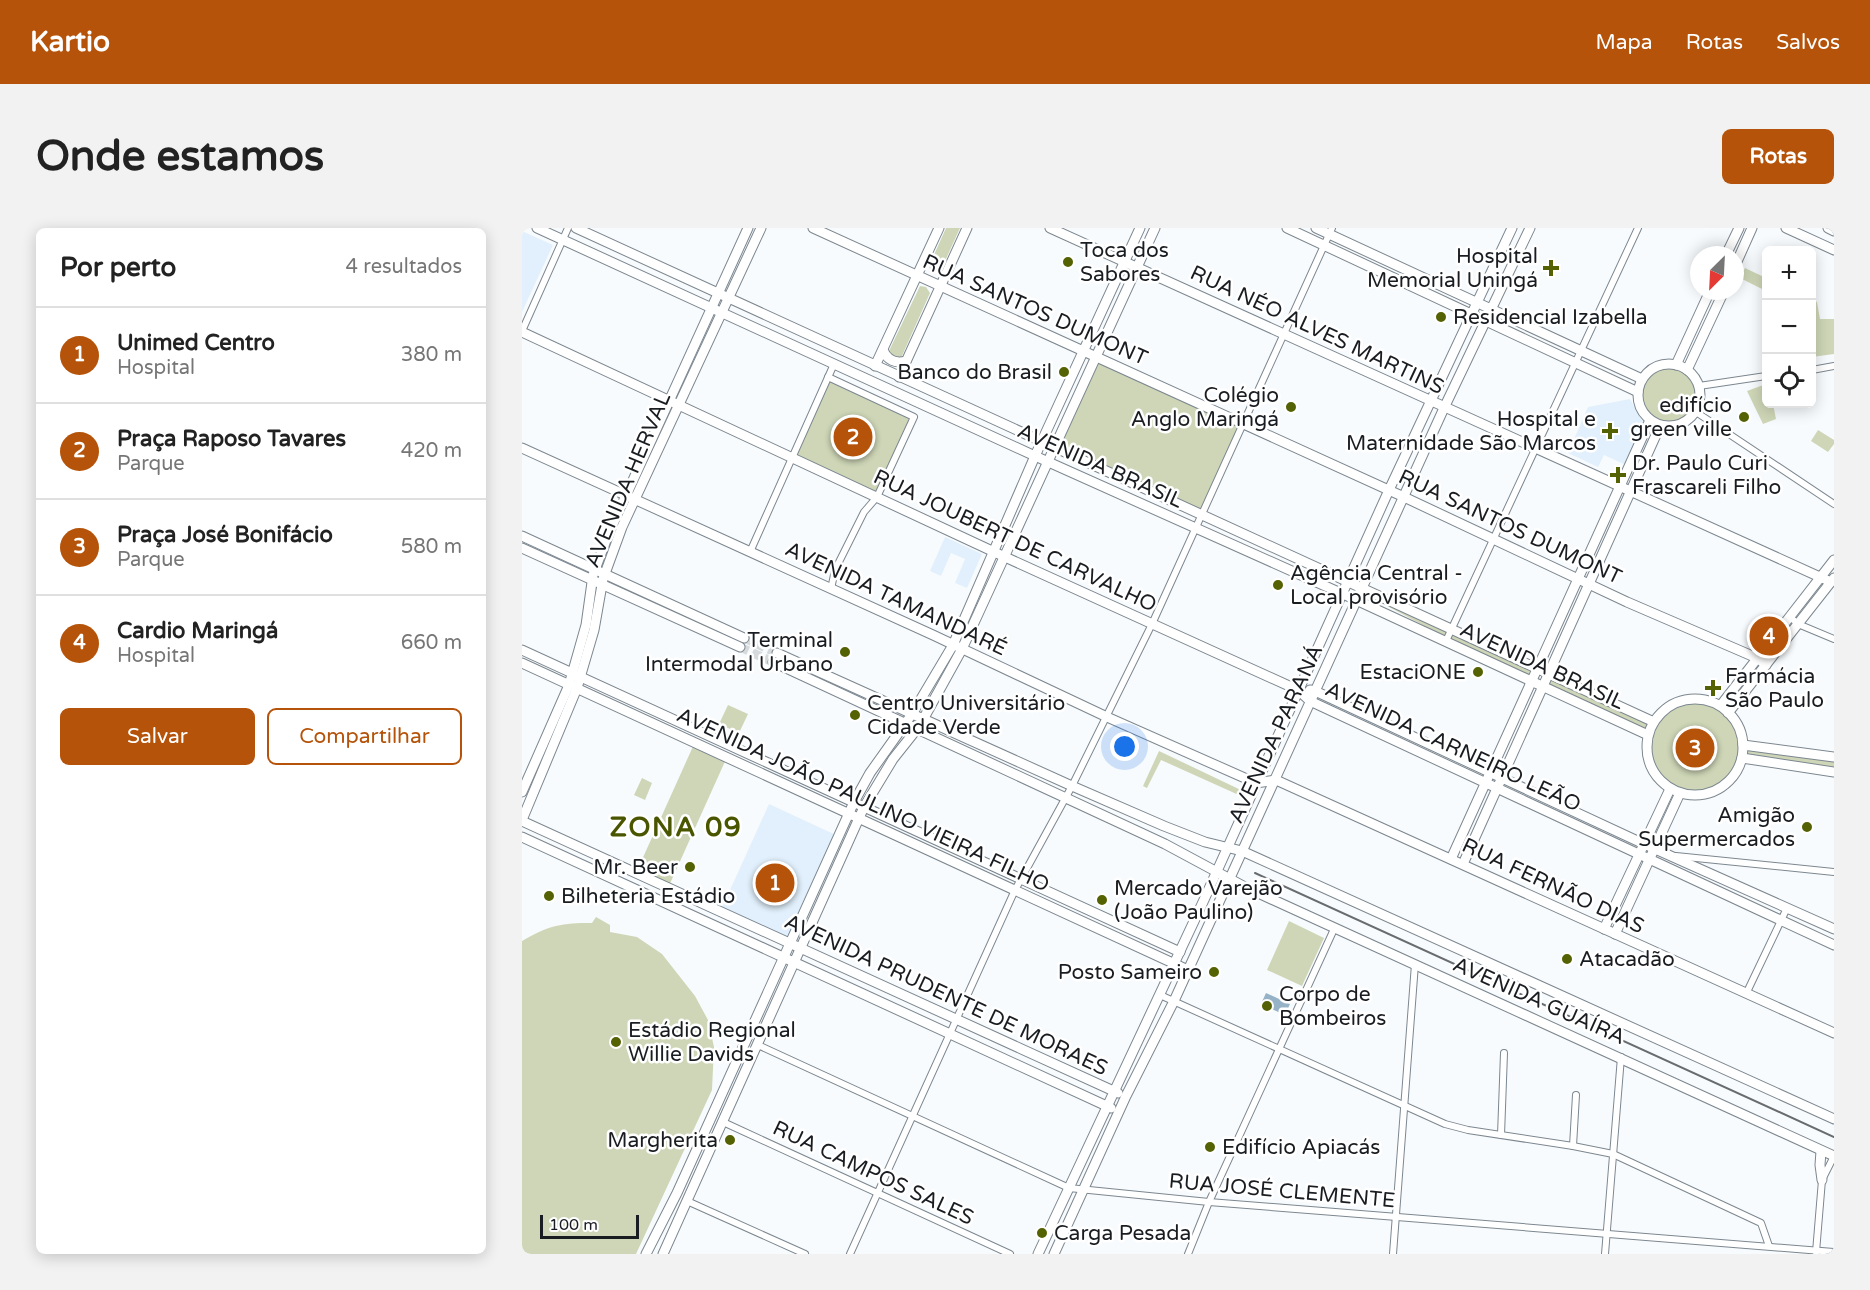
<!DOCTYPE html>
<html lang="pt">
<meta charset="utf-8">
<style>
:root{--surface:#fff;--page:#f2f2f2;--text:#222;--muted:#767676;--line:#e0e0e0;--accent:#b45309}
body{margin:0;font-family:"Varela Round",sans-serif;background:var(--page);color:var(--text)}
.controls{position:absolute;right:18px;top:18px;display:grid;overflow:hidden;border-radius:9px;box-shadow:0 3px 15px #0003}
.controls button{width:54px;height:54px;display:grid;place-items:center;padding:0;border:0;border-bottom:2px solid var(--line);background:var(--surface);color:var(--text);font:30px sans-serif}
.compass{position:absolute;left:1168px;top:18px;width:54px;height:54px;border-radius:50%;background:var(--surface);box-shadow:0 3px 15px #0003;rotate:204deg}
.scale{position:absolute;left:18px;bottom:15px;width:99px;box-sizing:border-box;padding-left:6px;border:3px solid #191d21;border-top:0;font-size:16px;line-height:21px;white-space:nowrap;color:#191d21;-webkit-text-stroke:4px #fff;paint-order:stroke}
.you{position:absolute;left:603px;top:519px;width:21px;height:21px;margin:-15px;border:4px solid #fff;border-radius:50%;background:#1a73e8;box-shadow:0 0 0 9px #1a73e833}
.badge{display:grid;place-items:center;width:39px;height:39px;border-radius:50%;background:var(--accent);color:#fff;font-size:20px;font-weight:700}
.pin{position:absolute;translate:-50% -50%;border:3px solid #fff;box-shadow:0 2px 6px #0006}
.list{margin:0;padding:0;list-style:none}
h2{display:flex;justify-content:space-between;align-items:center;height:78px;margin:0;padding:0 24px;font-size:26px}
h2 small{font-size:20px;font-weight:400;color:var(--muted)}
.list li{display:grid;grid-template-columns:39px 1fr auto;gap:18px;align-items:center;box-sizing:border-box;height:96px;padding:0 24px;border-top:2px solid var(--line)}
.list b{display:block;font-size:22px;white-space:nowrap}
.list p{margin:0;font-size:20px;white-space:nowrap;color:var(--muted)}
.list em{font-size:20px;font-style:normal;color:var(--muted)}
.actions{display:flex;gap:12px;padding:18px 24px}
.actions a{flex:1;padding:14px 0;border:2px solid var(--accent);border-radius:9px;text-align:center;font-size:21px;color:var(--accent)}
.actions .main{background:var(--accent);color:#fff}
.icon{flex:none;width:33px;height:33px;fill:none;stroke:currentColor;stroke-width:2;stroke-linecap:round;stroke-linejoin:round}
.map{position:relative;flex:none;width:1312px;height:1026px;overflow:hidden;border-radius:9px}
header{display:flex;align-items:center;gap:36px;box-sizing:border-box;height:84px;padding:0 30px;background:var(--accent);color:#fff}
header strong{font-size:28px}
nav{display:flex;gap:33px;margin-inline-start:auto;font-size:21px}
.intro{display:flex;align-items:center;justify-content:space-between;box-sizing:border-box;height:144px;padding:0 36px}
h1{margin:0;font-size:42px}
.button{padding:15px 27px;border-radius:9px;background:var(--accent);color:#fff;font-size:21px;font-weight:700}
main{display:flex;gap:36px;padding:0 36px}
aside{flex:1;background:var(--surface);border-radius:9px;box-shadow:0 3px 15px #0003}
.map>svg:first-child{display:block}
</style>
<header>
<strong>Kartio</strong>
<nav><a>Mapa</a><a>Rotas</a><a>Salvos</a></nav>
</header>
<div class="intro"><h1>Onde estamos</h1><a class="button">Rotas</a></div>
<main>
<aside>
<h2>Por perto<small>4 resultados</small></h2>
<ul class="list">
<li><span class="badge">1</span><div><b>Unimed Centro</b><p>Hospital</p></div><em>380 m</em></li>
<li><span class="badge">2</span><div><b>Praça Raposo Tavares</b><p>Parque</p></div><em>420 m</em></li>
<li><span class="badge">3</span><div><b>Praça José Bonifácio</b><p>Parque</p></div><em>580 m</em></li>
<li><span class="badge">4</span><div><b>Cardio Maringá</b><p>Hospital</p></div><em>660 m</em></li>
</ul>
<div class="actions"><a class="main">Salvar</a><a>Compartilhar</a></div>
</aside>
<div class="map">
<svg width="1312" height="1026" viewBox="0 0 1312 1026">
<rect width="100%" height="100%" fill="#f8fbfd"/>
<g fill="#e1f0fc">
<path d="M 0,3 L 31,17 L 0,84 Z"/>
<path d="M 1108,171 L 1122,196 L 1104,237 L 1082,227 L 1076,239 L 1046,225 L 1066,179 Z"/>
<path d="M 423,309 L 460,326 L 445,360 L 433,355 L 443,331 L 429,325 L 419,348 L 408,343 Z"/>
<path d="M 247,576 L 316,608 L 268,715 L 198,684 Z"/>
</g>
<g fill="#ced6b7">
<path d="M 424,0 L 438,0 L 419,42 L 414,44 L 408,41 L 407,38 Z"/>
<path d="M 1223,40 L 1244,50 L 1244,63 L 1218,50 Z"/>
<path d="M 398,58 L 404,59 L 408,65 L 379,130 L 374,131 L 366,125 Z"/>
<path d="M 1290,72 L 1295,74 L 1298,91 L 1312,91 L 1312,126 L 1290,129 Z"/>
<path d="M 573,128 L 721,196 L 680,287 L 531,219 Z"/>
<circle cx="1147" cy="167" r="31"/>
<path d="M 306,149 L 392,189 L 355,269 L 270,230 Z"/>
<path d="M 1244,156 L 1244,176 L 1251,176 L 1254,191 L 1241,196 L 1225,163 Z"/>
<path d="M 1296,202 L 1312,212 L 1312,216 L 1306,224 L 1289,213 Z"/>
<path d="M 839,364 L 1014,443 L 1011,450 L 925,410 Z"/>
<path d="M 1026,448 L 1130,496 C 1163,454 1211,466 1221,518 L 1312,532 L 1312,540 L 1220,530 C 1194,593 1115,571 1127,504 L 1022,455 Z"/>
<path d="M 206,477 L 226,486 L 217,505 L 197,496 Z"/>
<path d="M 173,514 L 205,529 L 146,660 L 114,645 Z"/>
<path d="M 637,523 L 721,563 L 719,568 L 639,532 L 625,560 L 621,558 Z"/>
<path d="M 120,550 L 130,555 L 123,572 L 112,567 Z"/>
<path d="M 74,689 L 88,697 L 88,704 L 115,709 L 140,726 L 173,768 L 186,792 L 192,819 L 190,862 L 114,1026 L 0,1026 L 0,713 C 27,697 40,695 70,695 Z"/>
<path d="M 767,693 L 802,710 L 780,758 L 745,742 Z"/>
</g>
<path fill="#96b2c6" d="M 744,765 L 768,776 L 763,787 L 739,776 Z"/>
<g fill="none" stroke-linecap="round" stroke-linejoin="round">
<g stroke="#d7dadc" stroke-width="9" stroke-dasharray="9 4.5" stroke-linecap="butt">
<path d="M 222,410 L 255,425"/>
<path d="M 218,419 L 251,434"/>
</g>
<defs>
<g id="street">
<path d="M 0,103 L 46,0"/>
<path d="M 1290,142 L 1312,138"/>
<path d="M 306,149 L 392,189 L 355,269 L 342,284 L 313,342 L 309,361"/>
<path d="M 1177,158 L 1244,148"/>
<path d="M 1174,184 L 1312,276"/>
<path d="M 228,324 L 312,136"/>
<path d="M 1268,389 L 1276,396 L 1312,411"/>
<path d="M 924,413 L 1116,0"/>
<path d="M 1154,628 L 1312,644"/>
<path d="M 1224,766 L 1265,680"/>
<path d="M 638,767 L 923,896 L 946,902 L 1051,918 L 1091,926 L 1239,995 L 1247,1018"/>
<path d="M 236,817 L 547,960 L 687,974 L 1312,1024"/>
<path d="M 201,894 L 488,1026"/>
<path d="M 979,907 L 982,825"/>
<path d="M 1051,918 L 1054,867"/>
<path d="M 165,973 L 283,1026"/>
<path d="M 1294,1024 L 1300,952 L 1312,928"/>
<path d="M 328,1026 L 493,662 L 550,558 L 630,396 L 810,0"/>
<path d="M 666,1026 L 687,974 L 813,699"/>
<path d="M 871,1026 L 893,736"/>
<path d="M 1083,1026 L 1099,829"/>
</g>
<g id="secondary">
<path d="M 15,0 L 513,228 L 821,366 L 1126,507"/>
<path d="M 54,0 L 1132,494"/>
<path d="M 291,0 L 882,269 L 1105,374 L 1235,430 L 1244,437"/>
<path d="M 528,0 L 1309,354"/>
<path d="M 765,0 L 1116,164"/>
<path d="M 794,0 L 1120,151"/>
<path d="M 1264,0 L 1312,22"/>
<path d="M 1306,0 L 1312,3"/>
<path d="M 1204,27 L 1217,0"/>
<path d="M 1213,38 L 1230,0"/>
<path d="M 0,104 L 483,329 L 776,462 L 788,473 L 1312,717"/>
<path d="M 361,122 C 365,132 373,136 384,133"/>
<circle cx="1147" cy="167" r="31"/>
<path d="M 1154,137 L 1188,63"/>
<path d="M 353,138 L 417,0"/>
<path d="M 1165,142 L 1202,63"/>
<path d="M 377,149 L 445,0"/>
<path d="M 0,220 L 411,407 L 585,489 L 734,555"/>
<path d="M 0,308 L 222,410"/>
<path d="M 0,320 L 218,419"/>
<path d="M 0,422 L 658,724"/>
<path d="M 255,425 L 550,558 L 642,598 L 683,614 L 720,623 L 1312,891"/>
<path d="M 251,434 L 643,616 L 723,659 L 1312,928"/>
<path d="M 0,435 L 666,742"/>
<path d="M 788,462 L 793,463 L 1122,616 L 1312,701"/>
<circle cx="1173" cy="519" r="48"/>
<path d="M 1199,477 L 1312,332"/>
<path d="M 1206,485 L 1312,350"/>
<path d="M 1221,517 L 1312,529"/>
<path d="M 1220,530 L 1312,544"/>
<path d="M 734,555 L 754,552 L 1312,805"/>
<path d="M 0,564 L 47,457 L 64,397 L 71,347 L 86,307 L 226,0"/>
<path d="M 0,592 L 55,460 L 72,402 L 81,351 L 100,299 L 239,0"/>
<path d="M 0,593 L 596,865"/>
<path d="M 0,609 L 589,880"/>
<path d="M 929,631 L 1128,192"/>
<path d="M 941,636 L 1138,198"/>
<path d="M 1082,701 L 1148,561"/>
<path d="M 1093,706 L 1158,565"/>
<path d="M 1299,923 L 1298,937 L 1300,952"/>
<path d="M 124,1026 L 155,965 L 332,574 L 348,545 L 390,486 L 431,417 L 513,228 L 618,0"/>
<path d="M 141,1026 L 342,579 L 371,531 L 398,497 L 440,421 L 633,0"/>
<path d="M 516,1026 L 681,674 L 867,262 L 990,0"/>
<path d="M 532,1026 L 604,868 L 652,773 L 922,180 L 1008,0"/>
</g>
</defs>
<use href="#street" stroke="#7c8790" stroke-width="8"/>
<use href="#secondary" stroke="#7c8790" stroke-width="11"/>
<use href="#street" stroke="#fff" stroke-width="6"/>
<use href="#secondary" stroke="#fff" stroke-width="9"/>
<path stroke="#696c6f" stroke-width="2" d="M 733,645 L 1312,909"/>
</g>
<g fill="#556203" stroke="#fff" stroke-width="2">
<circle cx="546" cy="34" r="6"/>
<path d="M1026 31h6v6h6v6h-6v6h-6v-6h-6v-6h6z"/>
<circle cx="919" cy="89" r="6"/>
<circle cx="542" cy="144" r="6"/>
<circle cx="769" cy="179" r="6"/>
<circle cx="1222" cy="189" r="6"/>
<path d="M1085 194h6v6h6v6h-6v6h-6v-6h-6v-6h6z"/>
<path d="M1093 238h6v6h6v6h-6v6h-6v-6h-6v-6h6z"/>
<circle cx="756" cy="357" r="6"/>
<circle cx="323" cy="424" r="6"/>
<circle cx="956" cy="444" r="6"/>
<path d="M1188 451h6v6h6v6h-6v6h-6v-6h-6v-6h6z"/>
<circle cx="333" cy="487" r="6"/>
<circle cx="1285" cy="599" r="6"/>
<circle cx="168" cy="639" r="6"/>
<circle cx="27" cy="668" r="6"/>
<circle cx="580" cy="672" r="6"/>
<circle cx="1045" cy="731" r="6"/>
<circle cx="692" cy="744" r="6"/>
<circle cx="745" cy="778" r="6"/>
<circle cx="94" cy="814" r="6"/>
<circle cx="208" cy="912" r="6"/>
<circle cx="688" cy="919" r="6"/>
<circle cx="520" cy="1005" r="6"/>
</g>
<g text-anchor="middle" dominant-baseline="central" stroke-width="5" stroke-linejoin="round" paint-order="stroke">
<g font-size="21" fill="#191d21" stroke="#fff" text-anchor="start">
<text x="558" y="22">Toca dos<tspan x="558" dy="24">Sabores</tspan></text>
<text x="1016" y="28" text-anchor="end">Hospital<tspan x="1016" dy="24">Memorial Uningá</tspan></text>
<text x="931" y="89">Residencial Izabella</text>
<text x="530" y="144" text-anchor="end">Banco do Brasil</text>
<text x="757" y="167" text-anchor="end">Colégio<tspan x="757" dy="24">Anglo Maringá</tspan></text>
<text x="1210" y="177" text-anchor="end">edifício<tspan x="1210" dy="24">green ville</tspan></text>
<text x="1074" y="191" text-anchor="end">Hospital e<tspan x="1074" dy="24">Maternidade São Marcos</tspan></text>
<text x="1110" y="235">Dr. Paulo Curi<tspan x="1110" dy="24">Frascareli Filho</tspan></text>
<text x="768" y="345">Agência Central -<tspan x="768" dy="24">Local provisório</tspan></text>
<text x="311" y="412" text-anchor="end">Terminal<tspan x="311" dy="24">Intermodal Urbano</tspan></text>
<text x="944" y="444" text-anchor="end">EstaciONE</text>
<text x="1203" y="448">Farmácia<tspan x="1203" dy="24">São Paulo</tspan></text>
<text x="345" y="475">Centro Universitário<tspan x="345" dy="24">Cidade Verde</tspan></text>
<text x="1273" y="587" text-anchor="end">Amigão<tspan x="1273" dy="24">Supermercados</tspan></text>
<text x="156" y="639" text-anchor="end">Mr. Beer</text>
<text x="592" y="660">Mercado Varejão<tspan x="592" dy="24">(João Paulino)</tspan></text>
<text x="39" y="668">Bilheteria Estádio</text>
<text x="1057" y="731">Atacadão</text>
<text x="680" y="744" text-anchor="end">Posto Sameiro</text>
<text x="757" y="766">Corpo de<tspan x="757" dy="24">Bombeiros</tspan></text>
<text x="106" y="802">Estádio Regional<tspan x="106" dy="24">Willie Davids</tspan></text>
<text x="196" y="912" text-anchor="end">Margherita</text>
<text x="700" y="919">Edifício Apiacás</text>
<text x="532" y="1005">Carga Pesada</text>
</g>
<g font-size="21" fill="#191d21" stroke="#fff">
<text transform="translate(513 82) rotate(24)">RUA SANTOS DUMONT</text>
<text transform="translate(795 102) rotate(25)">RUA NÉO ALVES MARTINS</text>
<text transform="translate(578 238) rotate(24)">AVENIDA BRASIL</text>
<text transform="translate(106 252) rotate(-67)">AVENIDA HERVAL</text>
<text transform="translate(988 299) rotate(25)">RUA SANTOS DUMONT</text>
<text transform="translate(493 313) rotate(25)">RUA JOUBERT DE CARVALHO</text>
<text transform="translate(374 371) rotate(25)">AVENIDA TAMANDARÉ</text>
<text transform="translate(1020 438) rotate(25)">AVENIDA BRASIL</text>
<text transform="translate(754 506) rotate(-65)">AVENIDA PARANÁ</text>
<text transform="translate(931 519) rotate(25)">AVENIDA CARNEIRO LEÃO</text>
<text transform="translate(341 572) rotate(25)">AVENIDA JOÃO PAULINO VIEIRA FILHO</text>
<text transform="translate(1031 658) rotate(25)">RUA FERNÃO DIAS</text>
<text transform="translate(424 767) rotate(25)">AVENIDA PRUDENTE DE MORAES</text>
<text transform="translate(1017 773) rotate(24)">AVENIDA GUAÍRA</text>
<text transform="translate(351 945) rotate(25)">RUA CAMPOS SALES</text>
<text transform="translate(760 963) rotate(5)">RUA JOSÉ CLEMENTE</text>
</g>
<g font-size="27" font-weight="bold" letter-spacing="1.5" fill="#4a5500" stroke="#fff">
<text x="154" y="599">ZONA 09</text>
</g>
</g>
</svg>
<div class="controls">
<button>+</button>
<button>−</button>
<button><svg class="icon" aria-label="locate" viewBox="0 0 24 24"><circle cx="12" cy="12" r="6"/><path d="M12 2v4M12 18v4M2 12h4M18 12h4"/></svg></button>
</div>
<svg class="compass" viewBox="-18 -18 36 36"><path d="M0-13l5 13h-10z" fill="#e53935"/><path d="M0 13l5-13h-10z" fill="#767676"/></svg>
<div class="scale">100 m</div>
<div class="you"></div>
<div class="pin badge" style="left:253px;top:655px">1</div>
<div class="pin badge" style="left:331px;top:209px">2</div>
<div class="pin badge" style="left:1173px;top:520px">3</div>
<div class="pin badge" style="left:1247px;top:408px">4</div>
</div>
</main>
